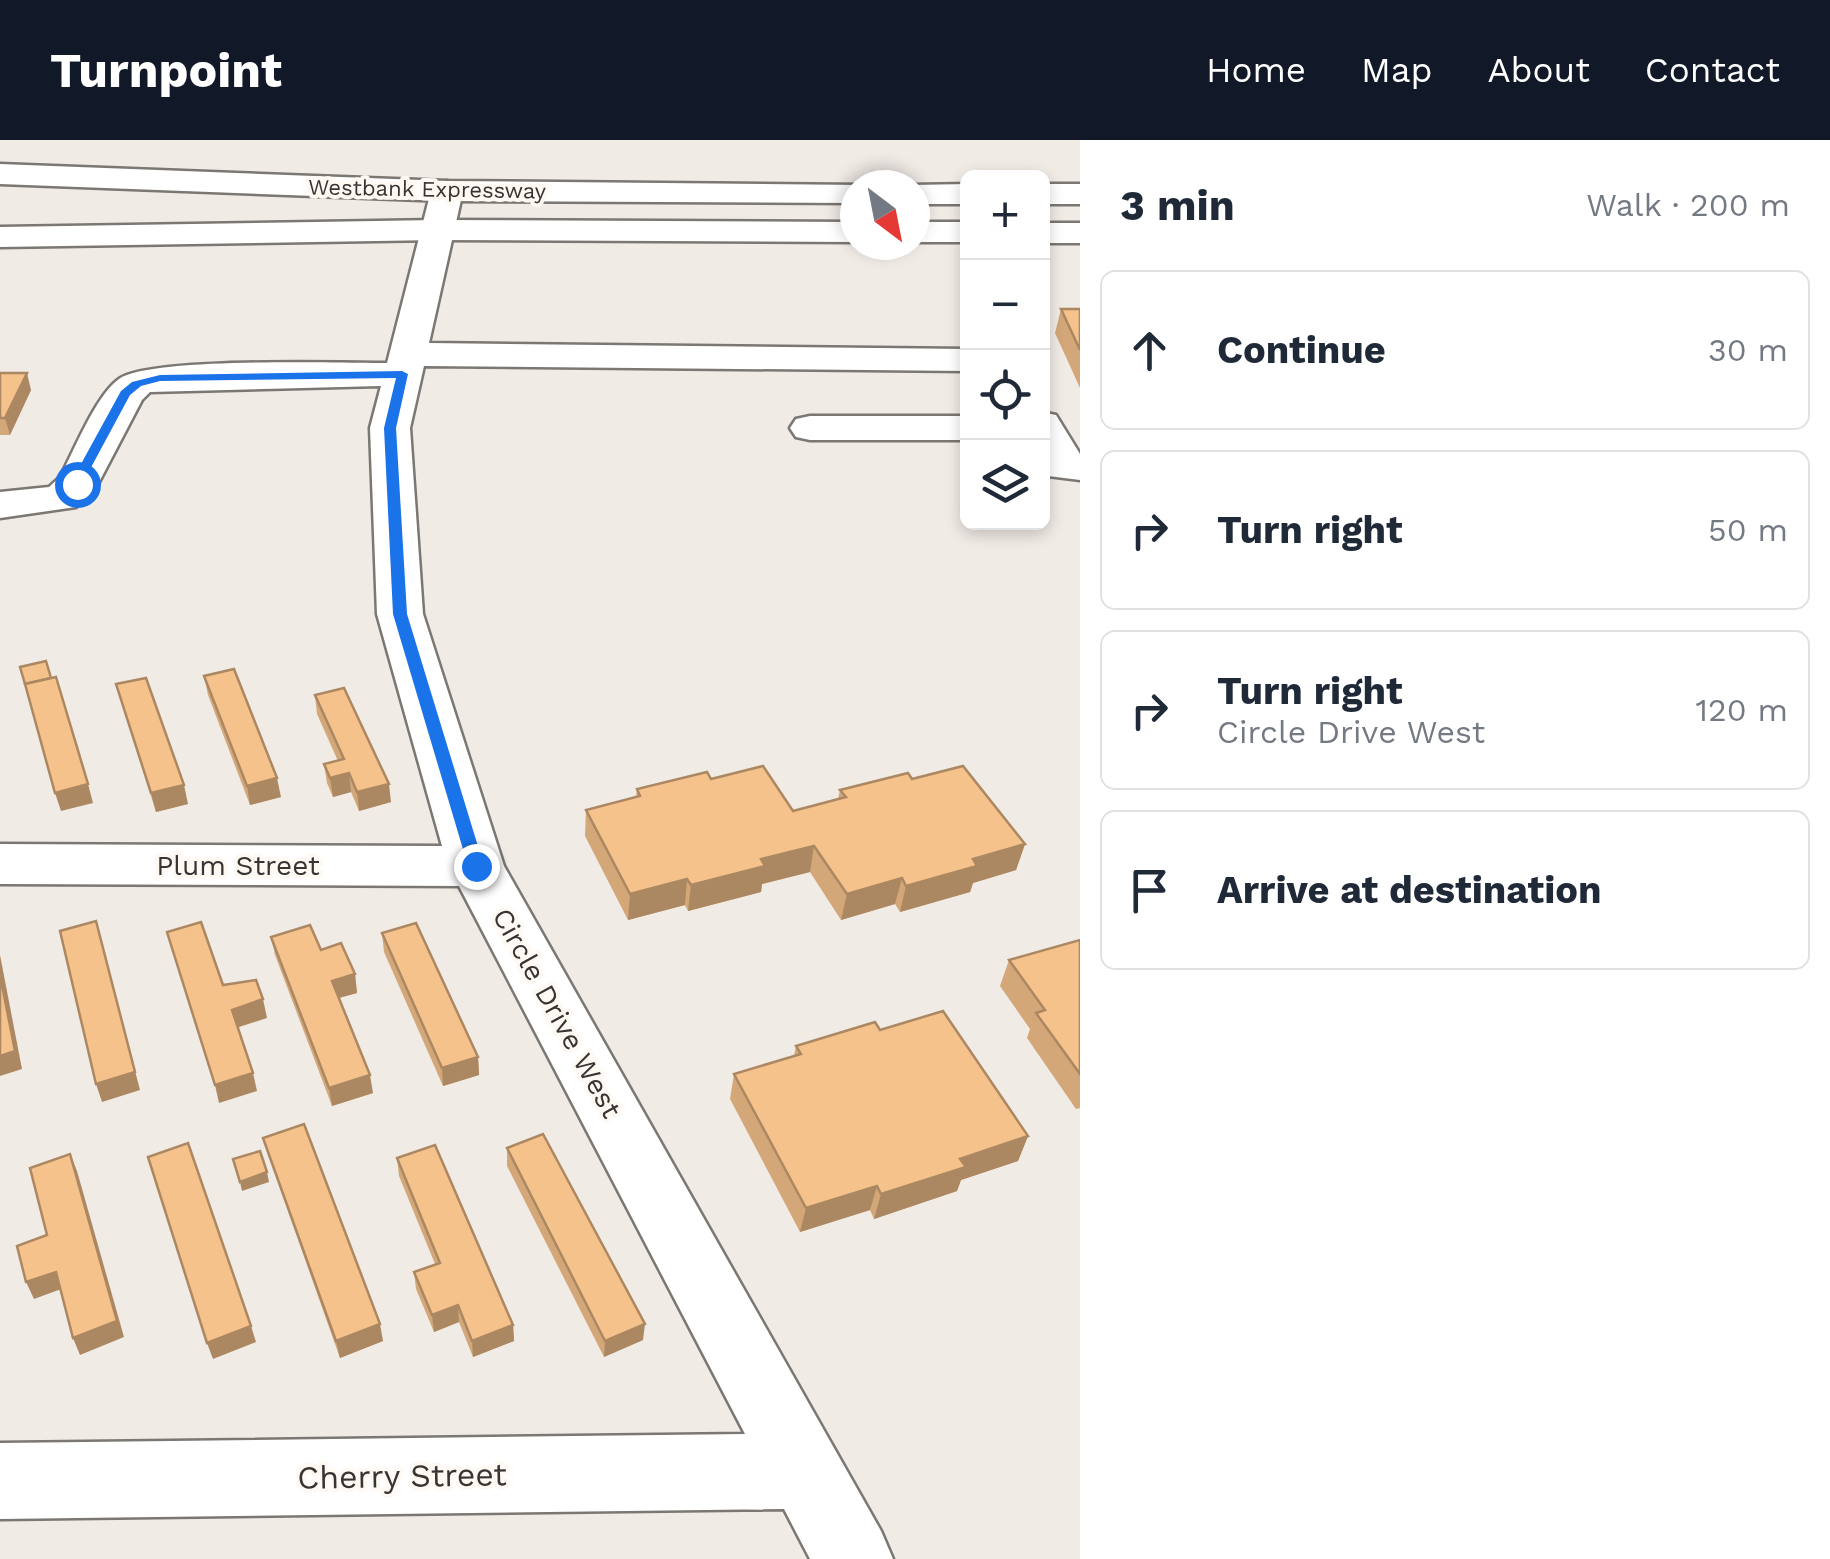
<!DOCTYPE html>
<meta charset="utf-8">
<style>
:root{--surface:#fff;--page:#f6f6f7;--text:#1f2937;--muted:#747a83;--line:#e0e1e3;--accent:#111827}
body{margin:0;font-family:"Work Sans",sans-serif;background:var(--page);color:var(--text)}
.controls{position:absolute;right:30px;top:30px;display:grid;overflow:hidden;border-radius:15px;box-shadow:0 5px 15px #0003}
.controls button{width:90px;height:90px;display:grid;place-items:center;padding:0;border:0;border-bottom:2px solid var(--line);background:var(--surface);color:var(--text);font:50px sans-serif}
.compass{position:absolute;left:840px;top:30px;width:90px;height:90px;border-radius:50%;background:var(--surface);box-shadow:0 5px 15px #0003;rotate:148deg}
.stop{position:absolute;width:30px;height:30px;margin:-22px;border:8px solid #1a73e8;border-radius:50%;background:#fff}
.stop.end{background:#1a73e8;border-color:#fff;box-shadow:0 2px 10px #0008}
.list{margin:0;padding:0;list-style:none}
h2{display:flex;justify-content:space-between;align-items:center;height:130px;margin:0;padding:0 40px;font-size:42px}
h2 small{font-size:32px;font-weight:400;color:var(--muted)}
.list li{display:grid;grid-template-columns:65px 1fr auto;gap:30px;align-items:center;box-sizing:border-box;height:160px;margin:0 20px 20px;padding:0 20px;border:2px solid var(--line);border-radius:15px}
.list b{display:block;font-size:38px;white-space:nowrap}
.list p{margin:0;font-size:32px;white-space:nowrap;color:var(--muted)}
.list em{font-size:32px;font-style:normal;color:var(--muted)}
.icon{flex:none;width:55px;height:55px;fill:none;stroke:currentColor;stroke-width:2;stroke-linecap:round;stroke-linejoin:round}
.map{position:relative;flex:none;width:1080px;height:1419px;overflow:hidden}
header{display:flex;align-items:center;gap:60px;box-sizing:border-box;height:140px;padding:0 50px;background:var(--accent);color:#fff}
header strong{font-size:48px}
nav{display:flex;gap:55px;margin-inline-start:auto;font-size:35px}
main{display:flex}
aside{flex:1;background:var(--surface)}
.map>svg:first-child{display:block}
</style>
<header>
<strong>Turnpoint</strong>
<nav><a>Home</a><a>Map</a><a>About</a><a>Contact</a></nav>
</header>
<main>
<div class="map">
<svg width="1080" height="1419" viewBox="0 0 1080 1419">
<rect width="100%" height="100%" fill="#f1ebe6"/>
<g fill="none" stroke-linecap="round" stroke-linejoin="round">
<defs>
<g id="minor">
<path d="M 447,41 L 458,44 L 463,51 L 429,203 L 968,209 L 968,231 L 424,226 L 410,288 L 423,474 L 504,726 L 881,1391 L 893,1419 L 810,1419 L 784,1369 L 0,1379 L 0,1303 L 745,1294 L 459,746 L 0,744 L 0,704 L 442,706 L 377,474 L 370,288 L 381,246 L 150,252 L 142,260 L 98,344 L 76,367 L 0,378 L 0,352 L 49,347 L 60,337 C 74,311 96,255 119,239 C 149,217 339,223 387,223 L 431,51 L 436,44 Z"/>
<path d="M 1042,272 L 1056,275 L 1080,314 L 1080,340 L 1048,336 L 1042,328 Z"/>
<path d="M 810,276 L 968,276 L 968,300 L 810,300 L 796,297 L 790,288 L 796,279 Z"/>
</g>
<g id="highway">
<path d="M 0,24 L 447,41 L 862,45 L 855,45 L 855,63 L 447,61 L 0,44 Z"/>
<path d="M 968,44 L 968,64 L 915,64 L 912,45 Z"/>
<rect x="1042" y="44" width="38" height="20"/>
<path d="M 437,80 L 855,82 L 855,102 L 437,100 L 0,107 L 0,87 Z"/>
<rect x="915" y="82" width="53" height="20"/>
<rect x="1042" y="83" width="38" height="20"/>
</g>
</defs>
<use href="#minor" stroke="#7b7772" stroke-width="5"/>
<use href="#highway" stroke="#7b7772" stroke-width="5"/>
<use href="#minor" fill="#fff" fill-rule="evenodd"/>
<use href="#highway" fill="#fff" fill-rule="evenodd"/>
</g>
<g fill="#d3a778">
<path d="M 1061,169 L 1080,169 L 1080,248 L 1055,193 Z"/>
<path d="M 0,233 L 31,250 L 10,295 L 0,295 Z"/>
<path d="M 204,536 L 281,657 L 250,665 L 208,555 Z"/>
<path d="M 116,544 L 188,664 L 156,672 Z"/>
<path d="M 315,555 L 391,662 L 359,671 L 351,652 L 333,657 L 327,643 L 324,624 L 338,621 L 317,574 Z"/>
<path d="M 711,639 L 793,671 L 838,659 L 840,650 L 912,639 L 1025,704 L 1016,730 L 973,743 L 970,752 L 900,772 L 895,764 L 841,780 L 810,732 L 762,744 L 761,752 L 688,771 L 685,765 L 628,780 L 585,696 L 586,670 L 636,657 L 637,649 Z"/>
<path d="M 382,793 L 478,917 L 479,935 L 443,946 L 384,812 Z"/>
<path d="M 271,797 L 321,810 L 355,834 L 357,853 L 339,858 L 373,953 L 332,966 L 275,815 Z"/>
<path d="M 1080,800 L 1080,968 L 1076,969 L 1027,898 L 1030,889 L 1000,846 L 1009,820 Z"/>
<path d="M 880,890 L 1028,996 L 1018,1021 L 961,1040 L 957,1051 L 874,1079 L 870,1070 L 800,1092 L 730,959 L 734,934 L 794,916 L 796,906 Z"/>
<path d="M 263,998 L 383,1201 L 340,1218 L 268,1015 Z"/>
<path d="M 507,1008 L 643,1200 L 604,1217 L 507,1026 Z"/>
<path d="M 397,1018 L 513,1185 L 514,1201 L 473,1217 L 459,1182 L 434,1192 L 416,1149 L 414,1132 L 435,1124 L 399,1036 Z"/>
</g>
<g fill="#ac8862">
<path d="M 27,233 L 31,250 L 10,295 L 5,278 Z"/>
<path d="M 349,633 L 351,652 L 333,657 L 330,638 Z"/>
<path d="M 277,638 L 281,657 L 250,665 L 247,646 Z"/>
<path d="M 88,644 L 93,663 L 61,671 L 55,653 Z"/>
<path d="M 389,644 L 391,662 L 359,671 L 357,652 Z"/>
<path d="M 184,645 L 188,664 L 156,672 L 151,653 Z"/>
<path d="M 1025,704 L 1016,730 L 973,743 L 970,752 L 900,772 L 906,746 L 973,719 Z"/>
<path d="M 814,706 L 810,732 L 762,744 L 761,752 L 688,771 L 691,745 L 761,719 Z"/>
<path d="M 902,738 L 895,764 L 841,780 L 847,754 Z"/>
<path d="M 687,739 L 685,765 L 628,780 L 630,754 Z"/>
<path d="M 96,781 L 140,950 L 102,962 L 96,944 Z"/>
<path d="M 0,815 L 22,929 L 0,936 Z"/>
<path d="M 355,834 L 357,853 L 335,859 L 332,841 Z"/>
<path d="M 263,859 L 267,878 L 236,888 L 232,870 Z"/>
<path d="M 478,917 L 479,935 L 443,946 L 442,928 Z"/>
<path d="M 253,933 L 257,951 L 219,963 L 215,945 Z"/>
<path d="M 370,935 L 373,953 L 332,966 L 329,948 Z"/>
<path d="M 1028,996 L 1018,1021 L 961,1040 L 957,1051 L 874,1079 L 881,1054 L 960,1019 Z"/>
<path d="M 70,1014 L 77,1031 L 124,1197 L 80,1215 L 73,1198 Z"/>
<path d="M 267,1032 L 269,1042 L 242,1051 L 240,1042 Z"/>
<path d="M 877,1046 L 870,1070 L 800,1092 L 806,1068 Z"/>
<path d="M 56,1132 L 64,1148 L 34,1159 L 26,1142 Z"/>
<path d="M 458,1165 L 459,1182 L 434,1192 L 432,1175 Z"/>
<path d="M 380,1184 L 383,1201 L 340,1218 L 336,1201 Z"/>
<path d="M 645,1184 L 643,1200 L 604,1217 L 605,1201 Z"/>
<path d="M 513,1185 L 514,1201 L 473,1217 L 472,1201 Z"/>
<path d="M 251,1186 L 256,1202 L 213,1219 L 207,1203 Z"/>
</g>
<g fill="#f5c28c" stroke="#ac8862" stroke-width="2.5">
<path d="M 1061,169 L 1080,169 L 1080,210 Z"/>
<path d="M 0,233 L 27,233 L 5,278 L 0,278 Z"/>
<path d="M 46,521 L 51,538 L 25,544 L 20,527 Z"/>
<path d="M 234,529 L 277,638 L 247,646 L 204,536 Z"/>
<path d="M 56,537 L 88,644 L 55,653 L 25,544 Z"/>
<path d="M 146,538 L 184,645 L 151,653 L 116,544 Z"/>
<path d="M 344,548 L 389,644 L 357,652 L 349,633 L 330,638 L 324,624 L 344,619 L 315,555 Z"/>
<path d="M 763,626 L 793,671 L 846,657 L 840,650 L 908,633 L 912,639 L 963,626 L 1025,704 L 973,719 L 977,726 L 906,746 L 902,738 L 847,754 L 814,706 L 761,719 L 765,726 L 691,745 L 687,739 L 630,754 L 586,670 L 640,656 L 637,649 L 707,632 L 711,639 Z"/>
<path d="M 96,781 L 135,932 L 96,944 L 60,791 Z"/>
<path d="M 201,782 L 223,845 L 256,840 L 263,859 L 232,870 L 253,933 L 215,945 L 167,792 Z"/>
<path d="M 416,783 L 478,917 L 442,928 L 382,793 Z"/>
<path d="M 310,785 L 321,810 L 341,803 L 355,834 L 332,841 L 370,935 L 329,948 L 271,797 Z"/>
<path d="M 1080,800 L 1080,934 L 1036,873 L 1045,870 L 1009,820 Z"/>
<path d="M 0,835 L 15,911 L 0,916 Z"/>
<path d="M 943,871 L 1028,996 L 960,1019 L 966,1027 L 881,1054 L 877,1046 L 806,1068 L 734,934 L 801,914 L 796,906 L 875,882 L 880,890 Z"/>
<path d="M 304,984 L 380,1184 L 336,1201 L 263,998 Z"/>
<path d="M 543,994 L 645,1184 L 605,1201 L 507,1008 Z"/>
<path d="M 188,1003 L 251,1186 L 207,1203 L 148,1017 Z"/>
<path d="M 435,1005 L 513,1185 L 472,1201 L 458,1165 L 432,1175 L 414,1132 L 440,1123 L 397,1018 Z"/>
<path d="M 260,1011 L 267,1032 L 240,1042 L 233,1019 Z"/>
<path d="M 70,1014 L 117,1181 L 73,1198 L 56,1132 L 26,1142 L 17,1106 L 47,1095 L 30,1028 Z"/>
</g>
<path fill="#1a73e8" d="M 402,231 L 408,234 L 396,288 L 407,474 L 484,726 L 476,732 L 468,726 L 393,474 L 384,288 L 396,238 L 160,241 L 141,246 L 130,255 L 81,346 L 70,344 L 121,251 L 132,242 L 160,235 Z"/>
<g text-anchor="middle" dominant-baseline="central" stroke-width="8" stroke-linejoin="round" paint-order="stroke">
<g font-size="22" fill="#373533" stroke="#fef9f3">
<text transform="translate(427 49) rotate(1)">Westbank Expressway</text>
</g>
<g font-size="28" fill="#373533" stroke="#fef9f3">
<text x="238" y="725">Plum Street</text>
<text transform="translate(557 873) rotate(61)">Circle Drive West</text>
</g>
<g font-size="32" fill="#373533" stroke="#fef9f3">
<text transform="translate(402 1336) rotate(-1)">Cherry Street</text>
</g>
</g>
</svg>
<div class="controls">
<button>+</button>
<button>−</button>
<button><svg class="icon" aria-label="locate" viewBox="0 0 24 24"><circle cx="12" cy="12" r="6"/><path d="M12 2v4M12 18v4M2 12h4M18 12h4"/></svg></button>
<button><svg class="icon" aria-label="layers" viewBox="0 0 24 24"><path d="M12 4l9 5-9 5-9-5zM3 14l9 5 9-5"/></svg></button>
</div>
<svg class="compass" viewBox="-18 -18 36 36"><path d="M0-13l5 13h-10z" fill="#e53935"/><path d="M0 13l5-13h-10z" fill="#747a83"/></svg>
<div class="stop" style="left:77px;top:344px"></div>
<div class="stop end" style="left:476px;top:726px"></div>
</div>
<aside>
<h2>3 min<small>Walk · 200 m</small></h2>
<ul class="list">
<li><svg class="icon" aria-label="ahead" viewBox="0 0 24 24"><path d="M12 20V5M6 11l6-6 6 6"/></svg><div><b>Continue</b></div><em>30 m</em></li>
<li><svg class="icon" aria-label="right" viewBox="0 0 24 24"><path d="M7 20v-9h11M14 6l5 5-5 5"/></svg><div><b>Turn right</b></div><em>50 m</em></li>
<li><svg class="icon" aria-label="right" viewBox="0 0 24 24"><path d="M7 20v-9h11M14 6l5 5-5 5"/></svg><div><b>Turn right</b><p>Circle Drive West</p></div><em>120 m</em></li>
<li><svg class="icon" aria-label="arrive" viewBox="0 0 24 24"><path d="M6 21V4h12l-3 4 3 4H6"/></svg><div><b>Arrive at destination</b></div></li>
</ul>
</aside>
</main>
